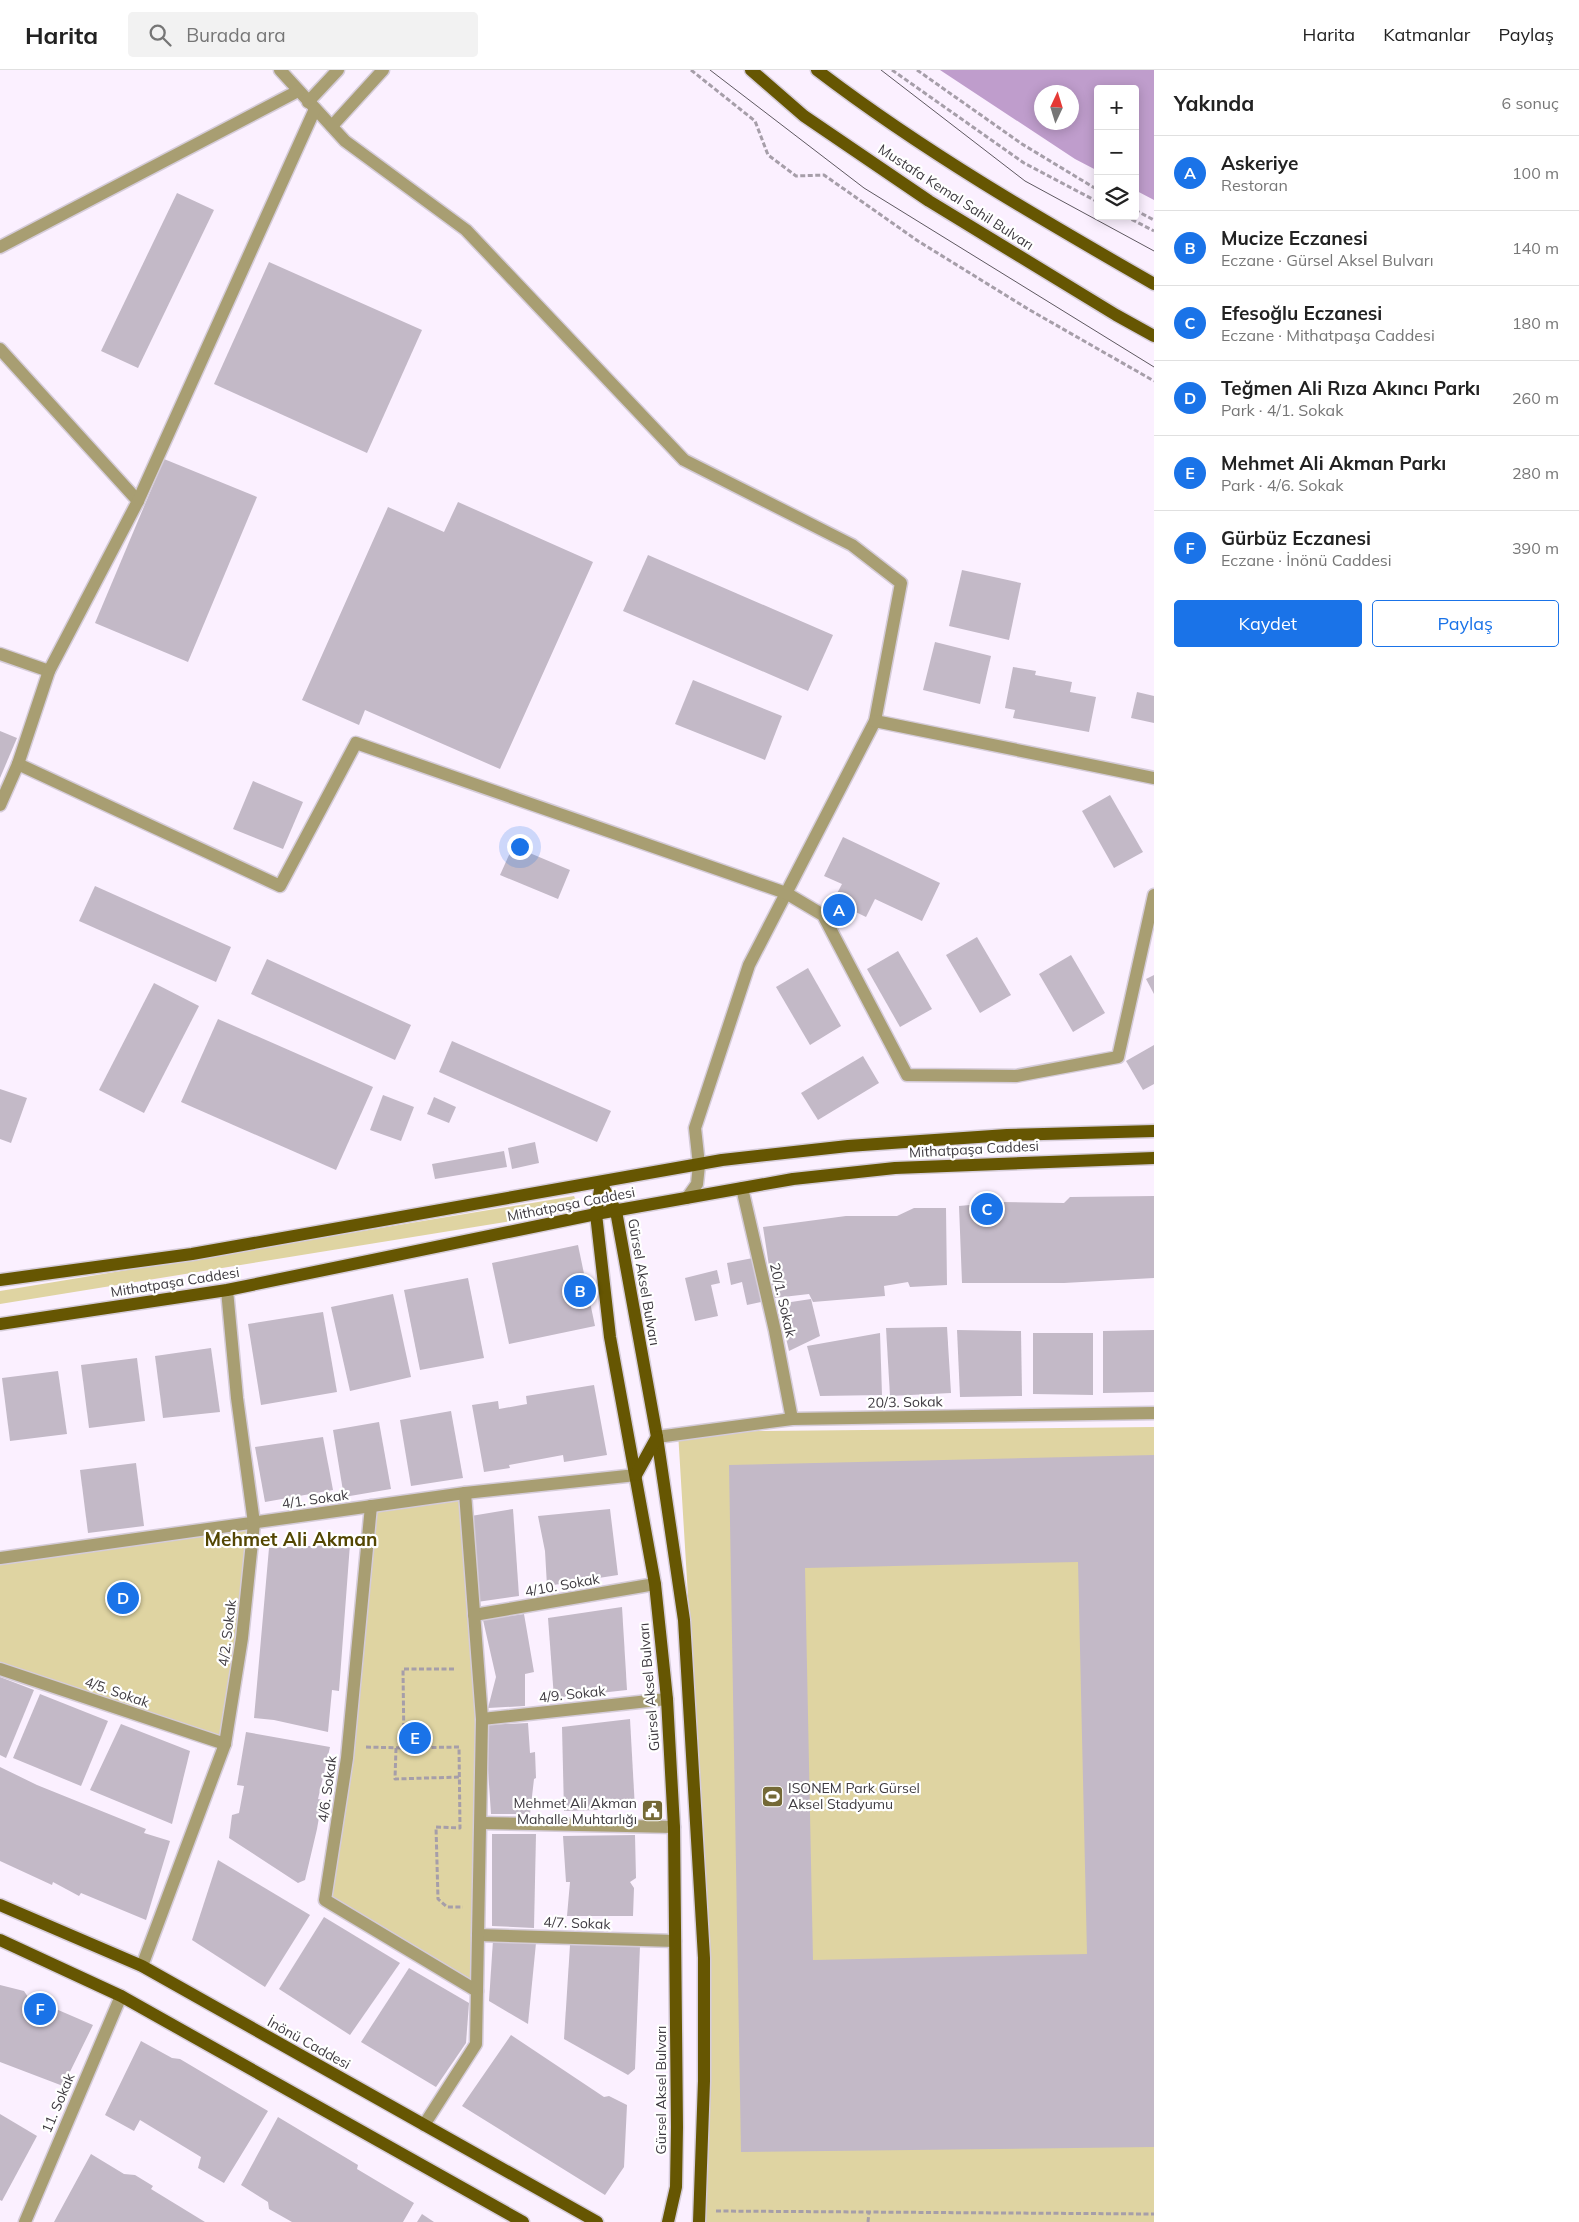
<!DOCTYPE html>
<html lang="tr">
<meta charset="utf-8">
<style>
:root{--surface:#fff;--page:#f2f2f2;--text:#222;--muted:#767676;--line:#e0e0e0;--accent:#1a73e8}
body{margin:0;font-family:Mulish,sans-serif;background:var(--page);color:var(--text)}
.controls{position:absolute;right:15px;top:15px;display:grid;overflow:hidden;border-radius:5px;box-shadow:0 2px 12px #0003}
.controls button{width:45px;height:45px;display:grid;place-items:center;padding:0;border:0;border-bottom:1px solid var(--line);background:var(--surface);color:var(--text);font:25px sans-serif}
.compass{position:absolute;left:1034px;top:15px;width:45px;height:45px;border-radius:50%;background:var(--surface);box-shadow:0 2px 12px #0003;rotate:4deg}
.you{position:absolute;left:519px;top:776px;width:18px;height:18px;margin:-12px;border:4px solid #fff;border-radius:50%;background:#1a73e8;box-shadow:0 0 0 8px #1a73e833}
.badge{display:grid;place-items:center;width:32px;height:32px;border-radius:50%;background:var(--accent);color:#fff;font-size:16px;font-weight:700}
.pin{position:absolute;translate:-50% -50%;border:2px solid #fff;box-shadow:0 1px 5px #0006}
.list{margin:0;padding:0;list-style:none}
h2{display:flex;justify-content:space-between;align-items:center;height:65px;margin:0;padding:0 20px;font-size:21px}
h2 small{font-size:16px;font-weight:400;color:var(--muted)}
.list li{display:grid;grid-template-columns:32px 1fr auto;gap:15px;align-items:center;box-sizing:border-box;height:75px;padding:0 20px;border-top:1px solid var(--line)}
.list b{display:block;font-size:19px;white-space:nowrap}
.list p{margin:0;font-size:16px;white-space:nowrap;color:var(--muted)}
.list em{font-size:16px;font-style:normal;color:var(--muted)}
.actions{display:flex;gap:10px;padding:15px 20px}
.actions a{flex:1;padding:11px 0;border:1px solid var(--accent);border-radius:5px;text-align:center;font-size:18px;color:var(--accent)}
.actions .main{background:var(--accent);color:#fff}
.icon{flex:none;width:28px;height:28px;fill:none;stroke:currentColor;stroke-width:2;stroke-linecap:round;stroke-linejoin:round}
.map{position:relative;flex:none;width:1154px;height:2152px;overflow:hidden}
header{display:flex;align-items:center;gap:30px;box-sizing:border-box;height:70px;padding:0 25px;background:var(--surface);border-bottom:1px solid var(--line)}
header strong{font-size:24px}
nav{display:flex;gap:28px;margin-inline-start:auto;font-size:18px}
.search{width:350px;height:45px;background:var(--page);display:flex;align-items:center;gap:12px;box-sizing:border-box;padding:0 18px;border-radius:5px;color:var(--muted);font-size:19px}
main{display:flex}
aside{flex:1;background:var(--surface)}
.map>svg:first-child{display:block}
</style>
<header>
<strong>Harita</strong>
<div class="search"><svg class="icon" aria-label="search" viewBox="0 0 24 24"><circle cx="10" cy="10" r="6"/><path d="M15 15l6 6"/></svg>Burada ara</div>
<nav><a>Harita</a><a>Katmanlar</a><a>Paylaş</a></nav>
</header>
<main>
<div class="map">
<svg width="1154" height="2152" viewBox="0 0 1154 2152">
<rect width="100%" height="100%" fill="#fbf0ff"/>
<g fill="#dfd4a2">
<path d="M 574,1126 L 580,1140 L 0,1234 L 0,1221 Z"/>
<path d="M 1154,1357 L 1154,2152 L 696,2152 L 708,1855 L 678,1362 Z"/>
<path d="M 465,1423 L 482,1649 L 477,1921 L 325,1830 L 371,1436 Z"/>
<path d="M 254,1453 L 225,1674 L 0,1599 L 0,1488 Z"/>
</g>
<path fill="#bf9dcc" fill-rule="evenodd" d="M 940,0 L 1154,0 L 1154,130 L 1135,120 L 1135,19 L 1098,19 L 1098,101 L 1075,89 ZM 1042,22 L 1072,22 L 1072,52 L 1042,52 Z"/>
<g fill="#c3b9c7" fill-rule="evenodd">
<path d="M 177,123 L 214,140 L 138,298 L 101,281 Z"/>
<path d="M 269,192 L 422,260 L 367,383 L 214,314 Z"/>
<path d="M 164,389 L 257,427 L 188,592 L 95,553 Z"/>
<path d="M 458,432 L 593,492 L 500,699 L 365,640 L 359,655 L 302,630 L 388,437 L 444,462 Z"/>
<path d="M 648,485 L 833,565 L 808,621 L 623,541 Z"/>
<path d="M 962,500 L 1021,513 L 1009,570 L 949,556 Z"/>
<path d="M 935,572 L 991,586 L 980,634 L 923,620 Z"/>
<path d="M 1013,597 L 1036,601 L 1035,605 L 1072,612 L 1070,622 L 1096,627 L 1089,662 L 1013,648 L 1015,640 L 1005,638 Z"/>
<path d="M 693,610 L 782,646 L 765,690 L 675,654 Z"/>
<path d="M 1137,622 L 1154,626 L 1154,653 L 1131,648 Z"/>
<path d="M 0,661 L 17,668 L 0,708 Z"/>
<path d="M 253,711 L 303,732 L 283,779 L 233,759 Z"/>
<path d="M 1110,725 L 1143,782 L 1114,798 L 1082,741 Z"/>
<path d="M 843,767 L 940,813 L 922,851 L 875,829 L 866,847 L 833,831 L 842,814 L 824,806 Z"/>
<path d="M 513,776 L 570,800 L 558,829 L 500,805 Z"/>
<path d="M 95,816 L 231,877 L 216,912 L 79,851 Z"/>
<path d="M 977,867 L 1011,925 L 980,943 L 946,885 Z"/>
<path d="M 898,881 L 932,939 L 900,957 L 867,899 Z"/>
<path d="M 1071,885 L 1105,943 L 1073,962 L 1039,904 Z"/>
<path d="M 267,889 L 411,955 L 395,990 L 251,924 Z"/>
<path d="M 808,898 L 841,956 L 810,975 L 776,917 Z"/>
<path d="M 1154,905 L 1154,924 L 1146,909 Z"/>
<path d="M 154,913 L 199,936 L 144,1043 L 99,1020 Z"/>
<path d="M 218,949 L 373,1017 L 336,1100 L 181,1032 Z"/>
<path d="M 452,971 L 611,1041 L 597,1072 L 439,1002 Z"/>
<path d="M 1154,975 L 1154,1014 L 1143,1020 L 1126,991 Z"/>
<path d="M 863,986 L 879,1013 L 818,1050 L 801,1023 Z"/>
<path d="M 0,1019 L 27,1028 L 11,1073 L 0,1069 Z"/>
<path d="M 383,1025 L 414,1037 L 401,1071 L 370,1060 Z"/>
<path d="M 434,1027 L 456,1037 L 449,1053 L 427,1044 Z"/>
<path d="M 535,1072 L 539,1093 L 512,1099 L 508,1078 Z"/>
<path d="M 504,1081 L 507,1097 L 435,1109 L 432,1094 Z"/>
<path d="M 1154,1126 L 1154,1208 L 1064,1213 L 962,1213 L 959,1136 L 1001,1132 L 1064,1133 L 1070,1127 Z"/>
<path d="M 914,1138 L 946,1138 L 947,1215 L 910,1217 L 908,1212 L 884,1216 L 885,1226 L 813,1232 L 809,1224 L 774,1228 L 763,1157 L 846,1146 L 897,1146 Z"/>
<path d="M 578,1175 L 595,1256 L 509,1274 L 492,1193 Z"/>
<path d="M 753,1188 L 761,1232 L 747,1235 L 742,1212 L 731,1215 L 727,1193 Z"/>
<path d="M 717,1200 L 720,1213 L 711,1215 L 718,1246 L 695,1251 L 685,1208 Z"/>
<path d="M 468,1208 L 484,1288 L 420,1300 L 404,1220 Z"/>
<path d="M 393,1224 L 411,1307 L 350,1321 L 331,1237 Z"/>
<path d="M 811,1229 L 820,1266 L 789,1281 L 778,1234 Z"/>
<path d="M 323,1242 L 337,1322 L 261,1335 L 248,1254 Z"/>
<path d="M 947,1257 L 951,1323 L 890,1326 L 886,1258 Z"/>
<path d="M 957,1260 L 1021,1261 L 1022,1326 L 960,1327 Z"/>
<path d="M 1154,1260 L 1154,1322 L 1103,1323 L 1103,1261 Z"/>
<path d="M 880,1263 L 882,1325 L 820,1326 L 807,1276 Z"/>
<path d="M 1033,1263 L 1093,1263 L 1093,1325 L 1033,1324 Z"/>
<path d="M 211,1278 L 220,1342 L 163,1348 L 155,1286 Z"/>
<path d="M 137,1288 L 145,1351 L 89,1358 L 81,1295 Z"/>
<path d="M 58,1301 L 67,1364 L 10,1371 L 2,1308 Z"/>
<path d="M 594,1315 L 607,1385 L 564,1392 L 563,1385 L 509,1395 L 510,1398 L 484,1402 L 472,1335 L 498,1331 L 499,1339 L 527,1334 L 526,1326 Z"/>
<path d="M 451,1341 L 463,1408 L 411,1416 L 400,1350 Z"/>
<path d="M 379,1352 L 391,1419 L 344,1427 L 333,1360 Z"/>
<path d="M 323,1367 L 333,1420 L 265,1432 L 255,1377 Z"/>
<path d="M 1154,1385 L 1154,2077 L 741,2082 L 729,1395 ZM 1078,1492 L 1087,1884 L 813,1890 L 805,1498 Z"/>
<path d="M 136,1393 L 144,1456 L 88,1463 L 80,1400 Z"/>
<path d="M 513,1439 L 519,1526 L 477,1532 L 471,1446 Z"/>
<path d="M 610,1439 L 618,1505 L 547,1516 L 545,1481 L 538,1446 Z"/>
<path d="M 350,1474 L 339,1621 L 332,1620 L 328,1662 L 274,1650 L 254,1648 L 269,1478 Z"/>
<path d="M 622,1537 L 627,1620 L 554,1628 L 548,1548 Z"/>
<path d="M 524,1544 L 534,1602 L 525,1604 L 525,1636 L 488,1638 L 496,1607 L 483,1550 Z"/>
<path d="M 0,1607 L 34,1620 L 6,1688 L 0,1685 Z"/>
<path d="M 40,1624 L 108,1651 L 81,1716 L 13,1688 Z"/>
<path d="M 630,1649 L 635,1739 L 564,1741 L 562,1657 Z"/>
<path d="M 528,1653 L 530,1683 L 535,1682 L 536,1708 L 534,1709 L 530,1744 L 491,1744 L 485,1655 Z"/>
<path d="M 121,1654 L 190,1681 L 172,1754 L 90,1720 Z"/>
<path d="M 246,1662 L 330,1677 L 318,1729 L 322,1730 L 317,1759 L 305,1810 L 298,1813 L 229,1768 L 232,1745 L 239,1743 L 244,1716 L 237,1715 Z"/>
<path d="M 0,1697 L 37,1715 L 146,1759 L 144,1763 L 170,1771 L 146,1850 L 81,1823 L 79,1826 L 53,1812 L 52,1815 L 0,1791 Z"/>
<path d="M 492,1764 L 536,1764 L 534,1858 L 492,1856 Z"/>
<path d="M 635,1765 L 636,1808 L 630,1812 L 634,1818 L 633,1846 L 567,1846 L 570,1812 L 566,1812 L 563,1766 Z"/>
<path d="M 218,1790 L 310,1845 L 265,1917 L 192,1870 Z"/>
<path d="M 324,1847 L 400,1893 L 350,1965 L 279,1919 Z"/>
<path d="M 493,1870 L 536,1873 L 528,1954 L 489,1931 Z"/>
<path d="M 570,1875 L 640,1876 L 635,1999 L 628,2005 L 564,1969 Z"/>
<path d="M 409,1898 L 469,1933 L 466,1973 L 436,2017 L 361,1972 Z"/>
<path d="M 0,1915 L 24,1921 L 28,1927 L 93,1955 L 63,2016 L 0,1992 Z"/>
<path d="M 511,1965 L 604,2027 L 609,2026 L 627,2035 L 624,2097 L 605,2125 L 462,2036 Z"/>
<path d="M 141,1971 L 172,1988 L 180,1989 L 268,2041 L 224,2113 L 198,2098 L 201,2087 L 140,2050 L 134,2061 L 105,2045 Z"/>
<path d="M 0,2044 L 37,2066 L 2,2131 L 0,2130 Z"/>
<path d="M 278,2047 L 358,2095 L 357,2099 L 414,2133 L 403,2152 L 292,2152 L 269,2139 L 268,2132 L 241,2115 Z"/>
<path d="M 91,2084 L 124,2104 L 135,2105 L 153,2116 L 151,2119 L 205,2152 L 54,2152 Z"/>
<path d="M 422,2144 L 434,2152 L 417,2152 Z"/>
</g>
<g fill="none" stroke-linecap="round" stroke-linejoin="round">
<defs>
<g id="minor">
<path d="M 280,0 L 345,71 L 466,160 L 684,390 L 852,475 L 901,513 L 875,651 L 749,895 L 695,1058 L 699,1095 L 697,1114 L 687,1128"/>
<path d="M 308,32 L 338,0"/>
<path d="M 332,56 L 383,0"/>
<path d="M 0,177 L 298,21"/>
<path d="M 0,279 L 138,431"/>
<path d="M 0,584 L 49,601"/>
<path d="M 875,651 L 1154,708"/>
<path d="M 18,694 L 280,816 L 356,673 L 786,823 L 823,845 L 907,1005 L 1016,1006 L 1118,987 L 1154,825"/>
<path d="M 0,735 L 18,694 L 49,601 L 138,431 L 315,39"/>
<path d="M 742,1118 L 775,1261 L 792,1349"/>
<path d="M 657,1367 L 792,1349 L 1154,1343"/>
<path d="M 371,1436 L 347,1688 L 325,1830 L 477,1921"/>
<path d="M 0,1488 L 465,1423 L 636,1405"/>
<path d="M 474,1545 L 655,1514"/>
<path d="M 0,1599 L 225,1674"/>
<path d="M 482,1649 L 667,1629"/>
<path d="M 481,1753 L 674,1757"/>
<path d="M 478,1865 L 675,1871"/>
<path d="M 142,1896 L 225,1674 L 242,1568 L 254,1453 L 237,1328 L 227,1220"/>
<path d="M 424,2055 L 476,1974 L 482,1649 L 465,1423"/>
<path d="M 25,2152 L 121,1926"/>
</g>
<g id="major">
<path d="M 751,0 L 804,46 L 929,131 L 1116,245 L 1154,266"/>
<path d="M 817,0 C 923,81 1039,148 1154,214"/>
<path d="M 601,1113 L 616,1141 L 657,1367 L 684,1550 L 704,1888 L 704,2011 L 699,2152"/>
<path d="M 601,1113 L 596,1144 L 610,1267 L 655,1514 L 667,1629 L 674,1757 L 677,2057 L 676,2117 L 668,2152"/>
<path d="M 0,1210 L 192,1184 L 722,1090 L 848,1076 L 1007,1065 L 1154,1061"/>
<path d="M 0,1254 L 227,1220 L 596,1144 L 793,1109 L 895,1098 L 1154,1088"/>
<path d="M 636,1405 L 657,1367"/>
<path d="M 0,1835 L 142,1896 L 597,2152"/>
<path d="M 0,1870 L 121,1926 L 523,2152"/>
</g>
</defs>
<use href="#minor" stroke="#d5ccd9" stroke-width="15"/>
<use href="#major" stroke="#d5ccd9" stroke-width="15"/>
<g stroke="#a69ea9" stroke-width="3" stroke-dasharray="5 2.5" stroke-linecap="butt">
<path d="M 691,0 L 755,51 L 768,85 L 796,106 L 824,105 L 918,171 L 1028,239 L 1154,311"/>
<path d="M 892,0 L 1024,93 L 1098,132"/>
<path d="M 917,0 L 1022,74 L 1098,120"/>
<path d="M 1135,140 L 1154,150"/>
<path d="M 1125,146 L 1154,161"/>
<path d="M 454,1599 L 403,1599 L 404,1678 L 459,1677 L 460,1758 L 436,1757 L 438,1829 L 447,1837 L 463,1837"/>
<path d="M 366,1677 L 404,1678"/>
<path d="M 396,1678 L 395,1709 L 459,1707"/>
<path d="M 716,2141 L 1154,2144"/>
<path d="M 868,2152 L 869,2142"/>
</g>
<use href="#minor" stroke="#a89e72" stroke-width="12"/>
<use href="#major" stroke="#665602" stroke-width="12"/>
<g stroke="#5e5860" stroke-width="1">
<path d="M 710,0 L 864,118 L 1154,297"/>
<path d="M 881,0 L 1025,111 L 1154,181"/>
</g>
</g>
<defs>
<symbol id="stadium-square" viewBox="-11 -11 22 22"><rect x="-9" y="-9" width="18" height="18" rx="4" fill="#746936" stroke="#fff"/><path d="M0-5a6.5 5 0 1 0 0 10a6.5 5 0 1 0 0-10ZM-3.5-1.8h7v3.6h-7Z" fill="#fff"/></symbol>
<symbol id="civic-square" viewBox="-11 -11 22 22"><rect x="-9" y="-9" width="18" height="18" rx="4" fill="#746936" stroke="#fff"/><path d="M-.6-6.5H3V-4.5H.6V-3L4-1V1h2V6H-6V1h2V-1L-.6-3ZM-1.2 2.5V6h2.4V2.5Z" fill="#fff"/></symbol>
</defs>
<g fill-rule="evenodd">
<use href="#stadium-square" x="760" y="1714" width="25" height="25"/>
<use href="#civic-square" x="640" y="1728" width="25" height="25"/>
</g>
<g text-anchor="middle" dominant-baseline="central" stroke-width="4.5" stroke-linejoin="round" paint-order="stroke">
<g font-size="14" fill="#3f3b41" stroke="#fff">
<text transform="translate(956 127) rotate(33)">Mustafa Kemal Sahil Bulvarı</text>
<text transform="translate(974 1079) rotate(-3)">Mithatpaşa Caddesi</text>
<text transform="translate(571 1134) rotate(-11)">Mithatpaşa Caddesi</text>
<text transform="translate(175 1212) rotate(-9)">Mithatpaşa Caddesi</text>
<text transform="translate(644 1212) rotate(80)">Gürsel Aksel Bulvarı</text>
<text transform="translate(783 1230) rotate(77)">20/1. Sokak</text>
<text transform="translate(905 1332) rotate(-1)">20/3. Sokak</text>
<text transform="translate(315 1429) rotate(-8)">4/1. Sokak</text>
<text transform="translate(562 1515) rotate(-10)">4/10. Sokak</text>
<text transform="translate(227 1563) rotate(-83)">4/2. Sokak</text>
<text transform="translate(649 1617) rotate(-95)">Gürsel Aksel Bulvarı</text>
<text transform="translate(117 1622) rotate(19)">4/5. Sokak</text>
<text transform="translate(572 1624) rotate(-6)">4/9. Sokak</text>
<text transform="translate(327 1719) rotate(-82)">4/6. Sokak</text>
<text transform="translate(577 1853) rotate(2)">4/7. Sokak</text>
<text transform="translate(309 1973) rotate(29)">İnönü Caddesi</text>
<text transform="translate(661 2020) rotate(-90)">Gürsel Aksel Bulvarı</text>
<text transform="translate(58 2033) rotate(-67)">11. Sokak</text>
</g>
<g font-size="14" fill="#3f3b41" stroke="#fff" text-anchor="start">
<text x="788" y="1718">ISONEM Park Gürsel<tspan x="788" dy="16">Aksel Stadyumu</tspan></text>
<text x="637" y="1733" text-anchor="end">Mehmet Ali Akman<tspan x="637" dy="16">Mahalle Muhtarlığı</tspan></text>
</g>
<g font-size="19" font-weight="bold" fill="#534602" stroke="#fff">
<text x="291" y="1469">Mehmet Ali Akman</text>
</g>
</g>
</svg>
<div class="controls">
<button>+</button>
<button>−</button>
<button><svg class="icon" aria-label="layers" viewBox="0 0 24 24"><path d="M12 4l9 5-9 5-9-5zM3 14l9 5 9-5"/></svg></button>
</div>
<svg class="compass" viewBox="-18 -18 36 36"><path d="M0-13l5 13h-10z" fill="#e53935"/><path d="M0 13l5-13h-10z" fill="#767676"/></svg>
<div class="you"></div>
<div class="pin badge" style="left:839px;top:840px">A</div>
<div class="pin badge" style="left:580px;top:1221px">B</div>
<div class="pin badge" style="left:987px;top:1139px">C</div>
<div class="pin badge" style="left:123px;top:1528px">D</div>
<div class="pin badge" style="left:415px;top:1668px">E</div>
<div class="pin badge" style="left:40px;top:1939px">F</div>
</div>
<aside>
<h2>Yakında<small>6 sonuç</small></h2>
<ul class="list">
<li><span class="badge">A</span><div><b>Askeriye</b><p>Restoran</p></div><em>100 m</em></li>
<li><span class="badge">B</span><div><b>Mucize Eczanesi</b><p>Eczane · Gürsel Aksel Bulvarı</p></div><em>140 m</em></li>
<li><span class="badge">C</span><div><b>Efesoğlu Eczanesi</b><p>Eczane · Mithatpaşa Caddesi</p></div><em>180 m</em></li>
<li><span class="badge">D</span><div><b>Teğmen Ali Rıza Akıncı Parkı</b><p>Park · 4/1. Sokak</p></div><em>260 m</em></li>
<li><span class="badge">E</span><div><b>Mehmet Ali Akman Parkı</b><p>Park · 4/6. Sokak</p></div><em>280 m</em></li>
<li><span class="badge">F</span><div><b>Gürbüz Eczanesi</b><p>Eczane · İnönü Caddesi</p></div><em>390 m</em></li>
</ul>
<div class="actions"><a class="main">Kaydet</a><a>Paylaş</a></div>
</aside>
</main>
